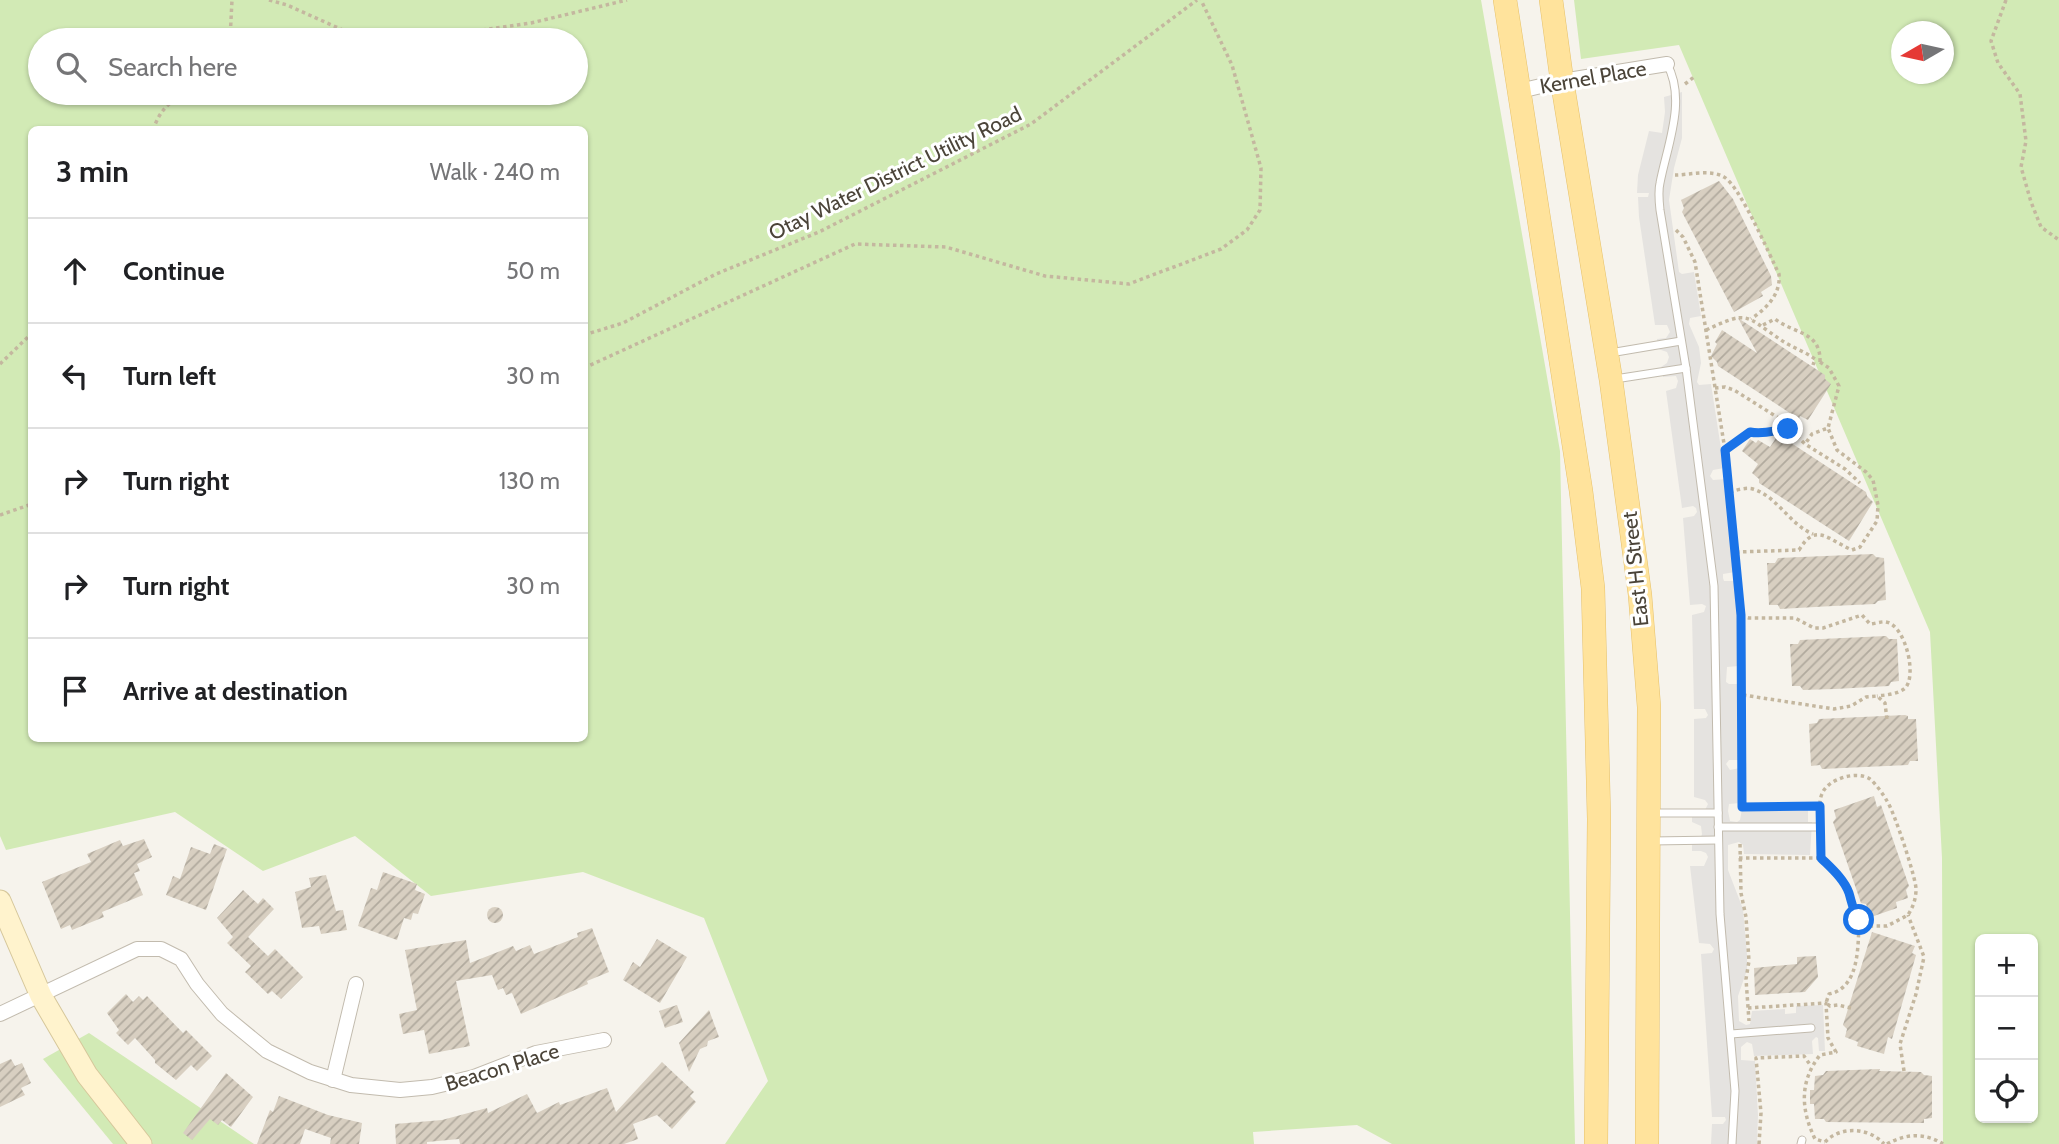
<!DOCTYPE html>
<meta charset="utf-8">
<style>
:root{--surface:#fff;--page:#f2f2f2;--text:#202124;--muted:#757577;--line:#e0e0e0}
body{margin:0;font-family:Cabin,sans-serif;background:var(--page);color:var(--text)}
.controls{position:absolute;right:21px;bottom:21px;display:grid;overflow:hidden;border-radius:10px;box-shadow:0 2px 5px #0004}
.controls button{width:63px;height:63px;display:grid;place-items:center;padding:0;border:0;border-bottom:2px solid var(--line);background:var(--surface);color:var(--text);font:35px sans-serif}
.compass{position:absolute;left:1891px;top:21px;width:63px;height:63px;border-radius:50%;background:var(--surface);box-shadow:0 2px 5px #0004;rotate:261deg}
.stop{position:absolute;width:21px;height:21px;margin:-16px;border:5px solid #1a73e8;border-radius:50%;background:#fff}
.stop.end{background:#1a73e8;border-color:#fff;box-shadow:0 2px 7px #0008}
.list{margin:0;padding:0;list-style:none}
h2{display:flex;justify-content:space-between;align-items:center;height:91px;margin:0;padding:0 28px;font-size:30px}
h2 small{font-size:23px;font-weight:400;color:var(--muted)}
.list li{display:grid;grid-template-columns:46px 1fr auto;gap:21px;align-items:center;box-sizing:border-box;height:105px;padding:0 28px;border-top:2px solid var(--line)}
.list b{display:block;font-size:26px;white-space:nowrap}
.list em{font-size:23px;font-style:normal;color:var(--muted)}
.icon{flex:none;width:38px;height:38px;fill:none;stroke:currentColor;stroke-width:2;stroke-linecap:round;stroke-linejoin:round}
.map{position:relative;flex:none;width:2059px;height:1144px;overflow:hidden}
.search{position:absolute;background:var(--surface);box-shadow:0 2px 5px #0004;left:28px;top:28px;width:560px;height:77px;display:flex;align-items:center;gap:18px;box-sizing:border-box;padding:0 24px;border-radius:38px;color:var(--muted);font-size:26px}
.panel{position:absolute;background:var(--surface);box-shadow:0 2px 5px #0004;left:28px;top:126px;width:560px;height:616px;border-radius:10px}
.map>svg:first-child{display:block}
</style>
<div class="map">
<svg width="2059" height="1144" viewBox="0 0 2059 1144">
<defs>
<pattern id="building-hatch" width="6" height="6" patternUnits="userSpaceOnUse" patternTransform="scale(1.75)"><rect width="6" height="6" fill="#d8cfc1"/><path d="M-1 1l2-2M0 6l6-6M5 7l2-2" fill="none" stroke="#b1aa9e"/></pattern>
</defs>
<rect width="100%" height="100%" fill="#f6f3ec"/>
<g fill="#d2eab5" fill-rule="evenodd">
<path d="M 0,0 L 1481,0 L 1560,451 L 1575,1144 L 1392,1144 L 1357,1125 L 1253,1132 L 1254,1144 L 725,1144 L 768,1081 L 704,918 L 583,872 L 431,896 L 355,836 L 263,871 L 175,812 L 6,850 L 0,836 ZM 40,40 L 576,40 L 576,93 L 40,93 ZM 32,130 L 584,130 L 584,738 L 32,738 Z"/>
<path d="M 1574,0 L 2059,0 L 2059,1144 L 1943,1144 L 1942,858 L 1930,632 L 1679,45 L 1581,59 ZM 1902,32 L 1944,32 L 1944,74 L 1902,74 ZM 1980,939 L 2033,939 L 2033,1118 L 1980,1118 Z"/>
<path d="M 89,1033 L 254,1144 L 113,1144 L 43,1059 Z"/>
</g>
<path fill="#e5e3e0" d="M 1682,92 L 1682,138 L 1674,168 L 1669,200 L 1679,272 L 1682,274 L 1694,272 L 1701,316 L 1690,318 L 1689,324 L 1699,347 L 1701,363 L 1697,382 L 1699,385 L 1711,384 L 1724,468 L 1713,470 L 1710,476 L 1713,480 L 1726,479 L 1735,572 L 1723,574 L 1723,578 L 1724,581 L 1736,581 L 1739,666 L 1727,667 L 1726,682 L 1729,684 L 1740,684 L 1740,760 L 1729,760 L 1726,764 L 1730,770 L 1740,768 L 1740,803 L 1729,804 L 1728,811 L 1730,821 L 1737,822 L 1740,820 L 1742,809 L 1808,809 L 1808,822 L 1812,822 L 1810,855 L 1744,854 L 1743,845 L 1739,842 L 1728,845 L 1728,870 L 1743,909 L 1747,954 L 1747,970 L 1738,996 L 1739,1021 L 1746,1025 L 1750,1024 L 1752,1011 L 1785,1009 L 1785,1014 L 1796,1013 L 1796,1006 L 1823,1005 L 1825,1051 L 1819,1051 L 1818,1038 L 1816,1037 L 1812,1041 L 1813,1054 L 1754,1056 L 1752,1044 L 1747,1042 L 1741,1047 L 1741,1060 L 1755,1061 L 1758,1115 L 1757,1144 L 1711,1144 L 1712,1124 L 1723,1124 L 1726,1120 L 1725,1117 L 1712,1117 L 1701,954 L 1712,953 L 1714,949 L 1710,944 L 1699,943 L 1690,866 L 1704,866 L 1708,857 L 1706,853 L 1701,851 L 1692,851 L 1692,843 L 1700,840 L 1702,834 L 1701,826 L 1692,822 L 1692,813 L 1704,812 L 1708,804 L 1705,800 L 1694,797 L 1694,719 L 1706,718 L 1708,715 L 1705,709 L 1694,709 L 1692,615 L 1704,612 L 1706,606 L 1702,604 L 1690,605 L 1683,518 L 1694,516 L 1697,512 L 1696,508 L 1693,506 L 1682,508 L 1666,391 L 1676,388 L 1678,381 L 1676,376 L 1663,377 L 1661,367 L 1667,363 L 1669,357 L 1667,352 L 1658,349 L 1657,339 L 1666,338 L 1670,332 L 1667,325 L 1655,325 L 1639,217 L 1638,197 L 1648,197 L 1649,193 L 1637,193 L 1638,175 L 1649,131 L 1662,133 L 1665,112 L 1664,97 Z"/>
<g fill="url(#building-hatch)">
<path d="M 1719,181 L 1733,199 L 1771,276 L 1772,285 L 1761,292 L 1763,296 L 1734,312 L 1682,212 L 1684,208 L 1681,200 Z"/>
<path d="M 1738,318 L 1825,375 L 1825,379 L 1831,384 L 1808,420 L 1800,416 L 1799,419 L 1718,366 L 1717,362 L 1711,356 L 1717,344 L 1715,342 L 1722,330 L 1757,353 Z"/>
<path d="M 1776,438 L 1783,441 L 1785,439 L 1866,492 L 1867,496 L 1873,502 L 1849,541 L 1759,483 L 1759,479 L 1752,473 L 1758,464 L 1742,451 L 1750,439 L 1756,443 L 1758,440 L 1770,447 Z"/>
<path d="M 1873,554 L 1876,557 L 1884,558 L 1886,600 L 1878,601 L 1875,604 L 1833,606 L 1780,609 L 1778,605 L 1769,605 L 1767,563 L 1775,563 L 1778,558 Z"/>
<path d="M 1886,636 L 1889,639 L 1897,639 L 1899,681 L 1891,682 L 1889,686 L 1835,689 L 1803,690 L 1800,686 L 1792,686 L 1790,644 L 1798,644 L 1800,640 Z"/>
<path d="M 1905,715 L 1908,716 L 1908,719 L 1916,719 L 1918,761 L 1910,761 L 1908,765 L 1822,769 L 1820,765 L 1811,766 L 1809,724 L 1817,723 L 1819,719 Z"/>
<path d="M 1874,796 L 1877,807 L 1881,805 L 1909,886 L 1906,890 L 1908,898 L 1896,902 L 1897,908 L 1871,917 L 1866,904 L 1861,903 L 1833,822 L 1836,818 L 1834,810 Z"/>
<path d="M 144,839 L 152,857 L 137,864 L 140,871 L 134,873 L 143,895 L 102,912 L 104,917 L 72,930 L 70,925 L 61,929 L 42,882 L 91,862 L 87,854 L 120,840 L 123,846 Z"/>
<path d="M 214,844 L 227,849 L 206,910 L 166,895 L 173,876 L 180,879 L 191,847 L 210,854 Z"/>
<path d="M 383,872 L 417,884 L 415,890 L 425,894 L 418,914 L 413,913 L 411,920 L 404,918 L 397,940 L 358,926 L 371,888 L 377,890 Z"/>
<path d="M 326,875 L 336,911 L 343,910 L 347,930 L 321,934 L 319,926 L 302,928 L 295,892 L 311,887 L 309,878 Z"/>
<path d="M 243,890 L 258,904 L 263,898 L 274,909 L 248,937 L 268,956 L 275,949 L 303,977 L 281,999 L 272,991 L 268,994 L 245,972 L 251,966 L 227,943 L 233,937 L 217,918 Z"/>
<circle cx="495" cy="915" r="8"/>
<path d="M 592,928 L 609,972 L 587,981 L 588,984 L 521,1014 L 512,993 L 506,995 L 503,988 L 498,990 L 492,975 L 456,981 L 470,1046 L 429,1054 L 424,1030 L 403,1034 L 399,1014 L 417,1010 L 405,950 L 466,940 L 470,963 L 513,946 L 516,951 L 530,945 L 534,954 L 578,937 L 577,933 Z"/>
<path d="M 1872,932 L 1915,946 L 1912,953 L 1916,955 L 1892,1039 L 1888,1037 L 1884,1054 L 1857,1046 L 1858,1042 L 1845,1037 L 1847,1029 L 1843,1025 Z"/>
<path d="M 657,939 L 687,957 L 660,1003 L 623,980 L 633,962 L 640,967 Z"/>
<path d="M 1816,956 L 1818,977 L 1805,992 L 1755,995 L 1754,968 L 1797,964 L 1797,957 Z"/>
<path d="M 126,994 L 133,1002 L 139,996 L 143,1000 L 147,996 L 183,1033 L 186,1030 L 212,1056 L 197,1071 L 191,1065 L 176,1080 L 155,1063 L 155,1060 L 135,1038 L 128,1045 L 116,1033 L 119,1030 L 107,1013 Z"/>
<path d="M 677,1005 L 683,1022 L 665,1028 L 659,1011 Z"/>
<path d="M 709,1010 L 719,1037 L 708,1041 L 707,1046 L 700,1049 L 689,1072 L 679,1043 Z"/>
<path d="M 11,1059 L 15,1066 L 22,1063 L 31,1083 L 21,1088 L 25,1095 L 0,1107 L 0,1064 Z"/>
<path d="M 662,1062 L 694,1092 L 690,1096 L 696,1102 L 672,1129 L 657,1115 L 633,1124 L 638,1139 L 624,1144 L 460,1144 L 459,1139 L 427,1142 L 427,1144 L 396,1144 L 395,1124 L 442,1120 L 487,1108 L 488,1113 L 527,1094 L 537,1113 L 559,1102 L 560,1105 L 607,1088 L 616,1112 Z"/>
<path d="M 1880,1069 L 1879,1071 L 1921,1072 L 1924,1075 L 1932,1076 L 1932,1118 L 1924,1119 L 1924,1123 L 1826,1122 L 1824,1119 L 1815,1119 L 1814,1104 L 1810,1104 L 1810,1090 L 1814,1090 L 1815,1076 L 1823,1075 L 1826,1071 Z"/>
<path d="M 226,1073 L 253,1097 L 231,1127 L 222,1120 L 218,1125 L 210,1119 L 192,1140 L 183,1133 Z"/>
<path d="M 279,1096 L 328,1115 L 362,1123 L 359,1144 L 330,1144 L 331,1138 L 305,1129 L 300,1144 L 257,1144 L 270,1110 L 273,1112 Z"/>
</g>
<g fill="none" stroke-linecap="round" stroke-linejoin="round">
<defs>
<g id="lane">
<path d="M 1667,64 C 1687,100 1667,146 1660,183 C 1658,191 1659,201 1660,210 L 1686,368 L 1714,586 L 1720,914 L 1735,1091 L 1732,1144"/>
<path d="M 1610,353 L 1681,341"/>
<path d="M 1615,379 L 1686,368"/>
<path d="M 1652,813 L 1718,813"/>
<path d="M 1718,827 L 1816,827"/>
<path d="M 1651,841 L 1718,840"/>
<path d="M 1731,1034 L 1811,1028"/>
<path d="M 1801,1144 L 1802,1140"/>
</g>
<g id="street">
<path d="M 1520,91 L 1562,81 L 1667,64"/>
<path d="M 0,1014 L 137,949 L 161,949 L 181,959 L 197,984 L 222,1014 L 267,1051 L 310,1072 L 351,1085 L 400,1090 L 432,1087 L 474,1077 L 536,1053 L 604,1040"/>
<path d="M 333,1080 L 356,984"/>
</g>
<path id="secondary" d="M 0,901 L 41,996 L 87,1075 L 141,1144"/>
<g id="primary">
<path d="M 1505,0 L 1581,491 L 1593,588 L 1599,819 L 1596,1144"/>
<path d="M 1551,0 L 1562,81 L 1611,380 L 1640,595 L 1649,707 L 1647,1144"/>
</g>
</defs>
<use href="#lane" stroke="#c2bbae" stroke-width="9"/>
<use href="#street" stroke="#c2bbae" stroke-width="16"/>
<use href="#secondary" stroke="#d6c79b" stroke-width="23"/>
<use href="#primary" stroke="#e6c16a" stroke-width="24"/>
<g stroke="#c4b79f" stroke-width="3.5" stroke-dasharray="3.5 3.5" stroke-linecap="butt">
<path d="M 269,0 L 287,5 L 365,40"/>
<path d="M 2006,0 L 1991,41 L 1998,63 L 2020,94 L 2026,141 L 2021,167 L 2031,202 L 2041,227 L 2059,240"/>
<path d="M 230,40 L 232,0"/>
<path d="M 413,40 L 531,23 L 627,0"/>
<path d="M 1685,84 L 1694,77"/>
<path d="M 153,130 C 160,110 168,103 186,93"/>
<path d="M 1675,175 C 1689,175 1711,169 1724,177 C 1740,186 1769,254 1779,274 C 1781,294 1767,308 1751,319"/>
<path d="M 1676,230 L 1683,237 L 1695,262 L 1725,450 L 1736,552 L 1741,615 L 1743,695 L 1742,807 L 1820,805"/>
<path d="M 1763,325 L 1775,319 C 1794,334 1821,331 1820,362"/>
<path d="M 1706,330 C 1749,310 1744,315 1781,340 C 1791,347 1804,351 1815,359 L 1813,365"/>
<path d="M 584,335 L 623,323 L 716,274 L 819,232 L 1031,124 L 1197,0"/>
<path d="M 1820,362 L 1829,368 L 1839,386 L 1828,428"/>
<path d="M 0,364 L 32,333"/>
<path d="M 584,368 L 855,244 L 946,247 L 1045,276 L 1129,284 L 1221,249 L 1247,230 L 1260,210 L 1261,168 L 1232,65 L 1201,0"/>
<path d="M 1715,388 L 1725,387 L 1734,390 L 1777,417 L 1805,444 L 1845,469 L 1860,483"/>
<path d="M 1725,450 L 1750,432 C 1764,435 1775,430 1788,429"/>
<path d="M 1730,492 C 1737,490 1746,487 1753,489 C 1777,496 1790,525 1813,534"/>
<path d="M 0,515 L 32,504"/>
<path d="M 1736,552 L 1799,550 C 1816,522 1827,539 1852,550 L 1860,547 L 1877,521 L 1878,505 L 1873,480 L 1866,472 L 1837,450 L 1828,428 L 1812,434 L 1805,444"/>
<path d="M 1741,616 L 1749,618 L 1795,618 L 1814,628 L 1823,628 L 1862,615 L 1870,624 C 1874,624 1882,621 1886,622 C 1906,625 1918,679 1904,689 C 1897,694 1886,695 1877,696"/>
<path d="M 1743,695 L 1834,709 L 1851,706 L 1866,697 L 1877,696 L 1885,703 L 1887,720"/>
<path d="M 1820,837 L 1820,858"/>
<path d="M 1740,844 L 1741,893 L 1746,917 L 1749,961 L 1746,979 L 1749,1021"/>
<path d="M 1739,858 L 1820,858 C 1831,868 1841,877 1847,890 C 1854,904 1853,915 1866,926 L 1887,926 L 1908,915 C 1913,907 1916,899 1916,889 C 1916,878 1894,811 1887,801 C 1883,794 1876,784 1870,779 C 1857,770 1827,779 1822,794 C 1819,800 1820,809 1820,815"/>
<path d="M 1748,1008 L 1826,1003 L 1828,1038 L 1836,1052 L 1820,1055 C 1799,1082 1801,1110 1815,1139 L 1825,1142"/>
<path d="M 1851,1008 L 1838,1005 L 1830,1006 L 1826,1003 L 1829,994 C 1860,988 1858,945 1859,920"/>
<path d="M 1904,1071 L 1900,1044 L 1916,994 L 1924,957 L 1908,915"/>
<path d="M 1825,1142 C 1840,1126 1869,1127 1884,1144"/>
<path d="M 1759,1144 L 1761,1113 L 1756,1058 L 1804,1056 L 1811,1066"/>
<path d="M 1887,1144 C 1905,1134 1924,1132 1943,1144"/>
</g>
<use href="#lane" stroke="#fff" stroke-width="7"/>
<use href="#street" stroke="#fff" stroke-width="14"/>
<use href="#secondary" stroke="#fff3cd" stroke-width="21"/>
<use href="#primary" stroke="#ffe39c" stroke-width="23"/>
</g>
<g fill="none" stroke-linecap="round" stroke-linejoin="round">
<path stroke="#1a73e8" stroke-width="9" d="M 1788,429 C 1775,430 1764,435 1750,432 L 1725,450 L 1741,615 L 1742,807 L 1820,806 L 1821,858 C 1831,868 1844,879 1849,893 C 1852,903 1853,911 1859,920"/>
</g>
<g text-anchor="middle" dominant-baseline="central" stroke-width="6" stroke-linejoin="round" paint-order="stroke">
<g font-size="21" fill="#4b4439" stroke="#fff">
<text transform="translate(1593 77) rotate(-10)">Kernel Place</text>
<text transform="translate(895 173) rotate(-26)">Otay Water District Utility Road</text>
<text transform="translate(1635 569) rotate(-96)">East H Street</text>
<text transform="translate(502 1067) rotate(-17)">Beacon Place</text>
</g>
</g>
</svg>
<div class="controls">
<button>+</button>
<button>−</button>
<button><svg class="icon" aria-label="locate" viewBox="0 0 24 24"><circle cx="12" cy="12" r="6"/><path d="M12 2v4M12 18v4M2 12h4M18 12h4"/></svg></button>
</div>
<svg class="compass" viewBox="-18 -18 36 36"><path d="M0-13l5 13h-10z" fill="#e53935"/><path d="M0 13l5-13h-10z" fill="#757577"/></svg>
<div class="stop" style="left:1859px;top:920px"></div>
<div class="stop end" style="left:1788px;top:429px"></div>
<div class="search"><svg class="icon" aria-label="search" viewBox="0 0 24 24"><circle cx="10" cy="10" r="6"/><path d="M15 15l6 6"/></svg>Search here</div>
<section class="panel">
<h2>3 min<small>Walk · 240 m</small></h2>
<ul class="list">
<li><svg class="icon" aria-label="ahead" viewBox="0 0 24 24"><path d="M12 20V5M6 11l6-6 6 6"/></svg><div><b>Continue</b></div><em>50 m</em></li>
<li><svg class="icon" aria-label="left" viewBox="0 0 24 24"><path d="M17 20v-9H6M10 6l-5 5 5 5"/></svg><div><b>Turn left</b></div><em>30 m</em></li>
<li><svg class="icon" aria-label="right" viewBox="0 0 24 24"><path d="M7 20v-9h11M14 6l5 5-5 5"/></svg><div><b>Turn right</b></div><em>130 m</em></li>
<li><svg class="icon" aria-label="right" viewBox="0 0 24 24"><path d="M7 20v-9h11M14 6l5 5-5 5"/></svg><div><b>Turn right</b></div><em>30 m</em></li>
<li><svg class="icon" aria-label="arrive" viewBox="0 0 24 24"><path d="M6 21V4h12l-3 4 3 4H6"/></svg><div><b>Arrive at destination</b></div></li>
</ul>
</section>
</div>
